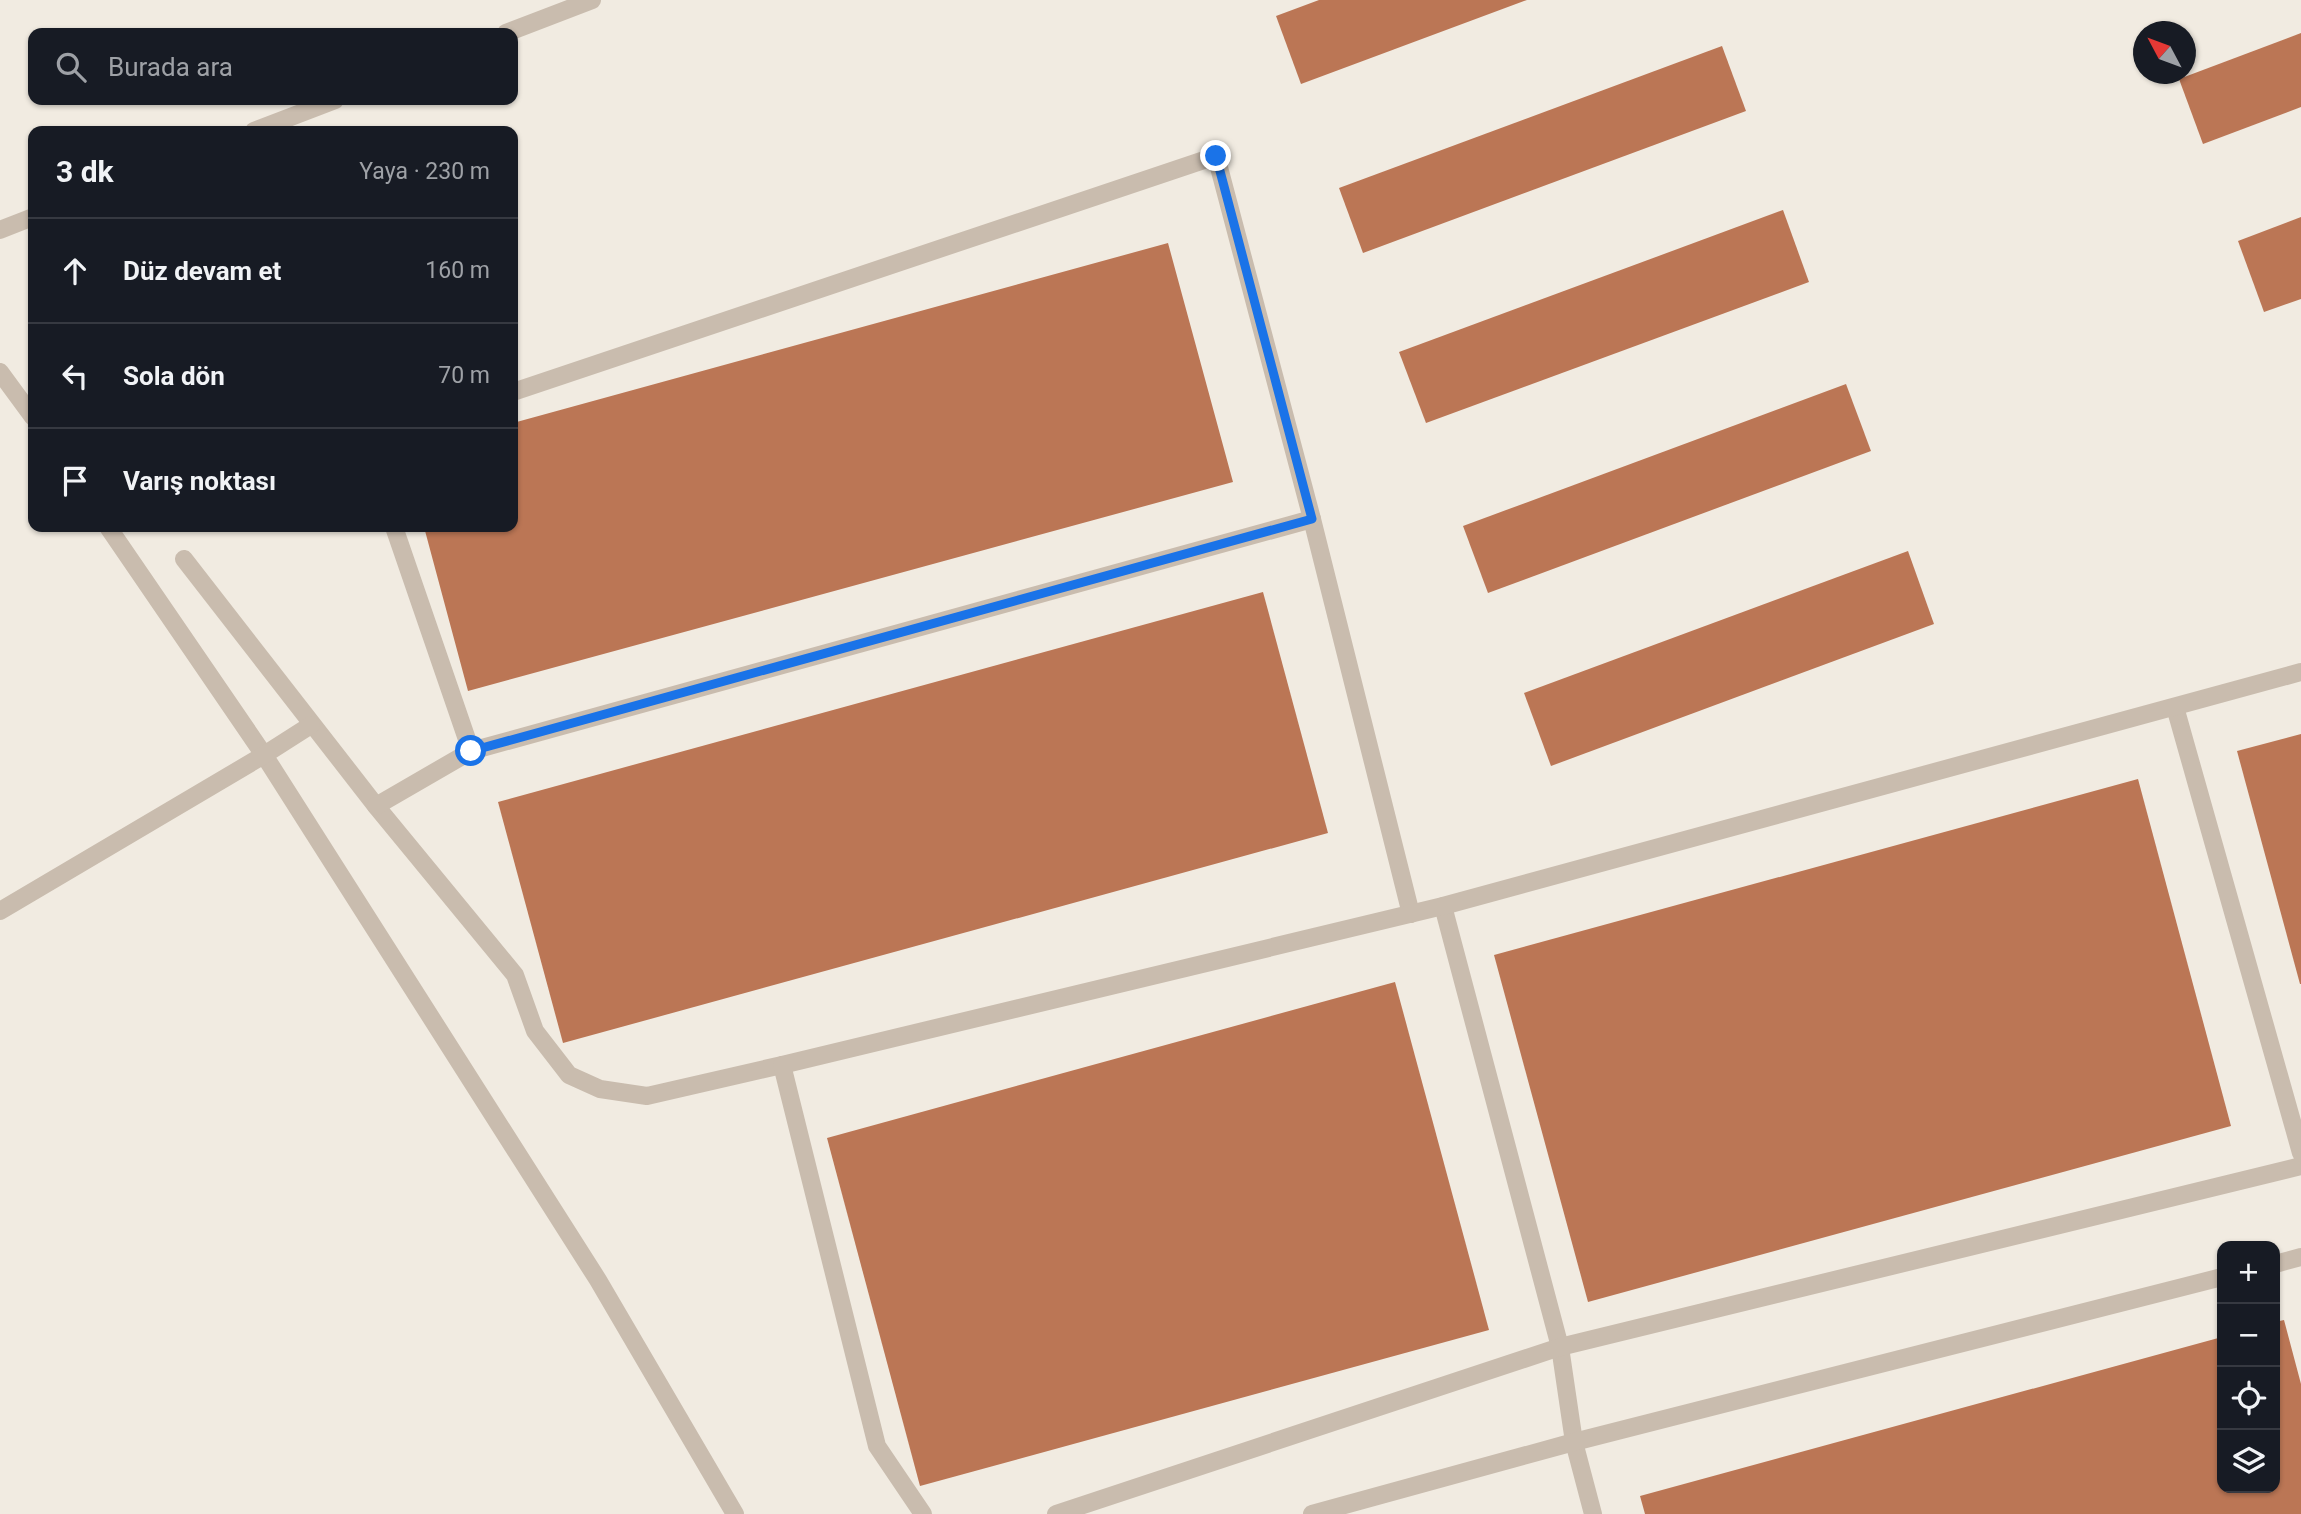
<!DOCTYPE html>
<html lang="tr">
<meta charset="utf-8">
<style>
:root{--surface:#171b24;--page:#20242c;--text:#f1f3f6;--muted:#9ea1a6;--line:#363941}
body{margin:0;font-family:Roboto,sans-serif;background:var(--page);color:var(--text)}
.controls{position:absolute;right:21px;bottom:21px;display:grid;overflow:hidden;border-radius:14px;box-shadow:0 2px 5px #0004}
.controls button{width:63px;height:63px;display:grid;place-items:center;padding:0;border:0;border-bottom:2px solid var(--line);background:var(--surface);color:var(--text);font:35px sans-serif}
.compass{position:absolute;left:2133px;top:21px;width:63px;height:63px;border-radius:50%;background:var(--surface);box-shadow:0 2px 5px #0004;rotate:311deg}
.stop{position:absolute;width:21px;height:21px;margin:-16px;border:5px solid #1a73e8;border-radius:50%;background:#fff}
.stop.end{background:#1a73e8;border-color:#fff;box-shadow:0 2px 7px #0008}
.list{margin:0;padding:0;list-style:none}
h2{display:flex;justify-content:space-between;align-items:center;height:91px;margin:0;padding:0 28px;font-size:30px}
h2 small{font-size:23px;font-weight:400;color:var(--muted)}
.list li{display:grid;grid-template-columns:46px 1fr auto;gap:21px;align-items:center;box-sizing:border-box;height:105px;padding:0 28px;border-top:2px solid var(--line)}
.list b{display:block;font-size:26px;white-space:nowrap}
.list em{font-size:23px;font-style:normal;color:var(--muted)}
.icon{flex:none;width:38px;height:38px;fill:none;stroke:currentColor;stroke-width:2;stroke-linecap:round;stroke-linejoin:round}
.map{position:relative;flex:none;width:2301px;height:1514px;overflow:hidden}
.search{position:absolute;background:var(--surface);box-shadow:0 2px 5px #0004;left:28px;top:28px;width:490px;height:77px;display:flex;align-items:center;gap:18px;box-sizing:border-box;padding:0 24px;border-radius:14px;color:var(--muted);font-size:26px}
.panel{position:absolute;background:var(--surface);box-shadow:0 2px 5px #0004;left:28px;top:126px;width:490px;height:406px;border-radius:14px}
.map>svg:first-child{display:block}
</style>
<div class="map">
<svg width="2301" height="1514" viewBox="0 0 2301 1514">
<rect width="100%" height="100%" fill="#f1ebe1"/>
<g fill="#bb7655">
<path d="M 1319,0 L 1527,0 L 1301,84 L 1276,16 Z"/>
<path d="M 2301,33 L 2301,107 L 2203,144 L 2179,79 Z"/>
<path d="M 1722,46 L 1746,111 L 1363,253 L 1339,188 Z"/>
<path d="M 1783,210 L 1809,282 L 1426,423 L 1399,352 Z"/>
<path d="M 2301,217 L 2301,299 L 2264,312 L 2238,241 Z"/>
<path d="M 1168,243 L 1233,482 L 468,691 L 424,527 L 513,527 L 513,423 Z"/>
<path d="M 1846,384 L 1871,451 L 1488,593 L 1463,526 Z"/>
<path d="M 1908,551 L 1934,624 L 1551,766 L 1524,693 Z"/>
<path d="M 1263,592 L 1328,833 L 563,1043 L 498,802 Z"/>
<path d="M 2301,734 L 2301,984 L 2300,984 L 2237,751 Z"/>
<path d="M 2138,779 L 2231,1126 L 1588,1302 L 1494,955 Z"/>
<path d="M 1395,982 L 1489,1330 L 920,1486 L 827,1138 Z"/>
<path d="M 2284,1320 L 2301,1384 L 2301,1514 L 1645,1514 L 1640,1496 L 2222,1337 L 2222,1488 L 2275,1488 L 2275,1322 Z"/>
</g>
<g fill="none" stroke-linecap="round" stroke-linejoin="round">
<g stroke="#c9bcae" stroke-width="18">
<path d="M 506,33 L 592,0"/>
<path d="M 254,131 L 335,100"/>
<path d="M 0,230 L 33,217"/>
<path d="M 0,372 L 33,417"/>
<path d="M 513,392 L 1216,156 L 1312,519 L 1411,914"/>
<path d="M 108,527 L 264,755 L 598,1280 L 735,1514"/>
<path d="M 394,527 L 471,751"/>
<path d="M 184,559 L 376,806 L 515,975 L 535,1031 L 569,1075 L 600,1089 L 647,1096 L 782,1065"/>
<path d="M 2175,707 L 2301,1153"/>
<path d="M 376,806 L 471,751 L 1312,519"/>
<path d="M 1443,906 L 1560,1347 L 1574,1442 L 1593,1514"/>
<path d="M 0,911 L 264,755 L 311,725"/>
<path d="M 2275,1264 L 2301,1257"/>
<path d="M 923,1514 L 877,1446 L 782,1065 L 1443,906 L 2301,672"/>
<path d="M 1056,1514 L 1560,1347 L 2301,1166"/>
<path d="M 1312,1514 L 1574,1442 L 2222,1277"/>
</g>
</g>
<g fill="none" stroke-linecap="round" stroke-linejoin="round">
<path stroke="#1a73e8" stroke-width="9" d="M 471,751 L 1312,519 L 1216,156"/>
</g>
</svg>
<div class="controls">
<button>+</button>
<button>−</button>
<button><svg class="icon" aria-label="locate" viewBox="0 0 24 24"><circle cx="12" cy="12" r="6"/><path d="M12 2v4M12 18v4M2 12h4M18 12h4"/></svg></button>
<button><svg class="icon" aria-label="layers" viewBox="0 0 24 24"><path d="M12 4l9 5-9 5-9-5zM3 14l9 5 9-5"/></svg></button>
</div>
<svg class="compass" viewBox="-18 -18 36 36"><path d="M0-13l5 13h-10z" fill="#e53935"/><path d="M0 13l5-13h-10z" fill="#9ea1a6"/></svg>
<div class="stop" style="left:471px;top:751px"></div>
<div class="stop end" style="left:1216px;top:156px"></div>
<div class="search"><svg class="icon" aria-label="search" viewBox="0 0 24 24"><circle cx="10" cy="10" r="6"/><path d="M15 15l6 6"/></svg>Burada ara</div>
<section class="panel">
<h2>3 dk<small>Yaya · 230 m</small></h2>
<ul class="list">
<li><svg class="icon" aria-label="ahead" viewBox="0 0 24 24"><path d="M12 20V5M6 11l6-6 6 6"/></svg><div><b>Düz devam et</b></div><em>160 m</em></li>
<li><svg class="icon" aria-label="left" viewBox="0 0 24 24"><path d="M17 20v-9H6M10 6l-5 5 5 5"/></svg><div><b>Sola dön</b></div><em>70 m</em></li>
<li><svg class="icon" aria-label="arrive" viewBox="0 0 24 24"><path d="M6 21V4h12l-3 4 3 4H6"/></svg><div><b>Varış noktası</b></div></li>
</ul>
</section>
</div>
